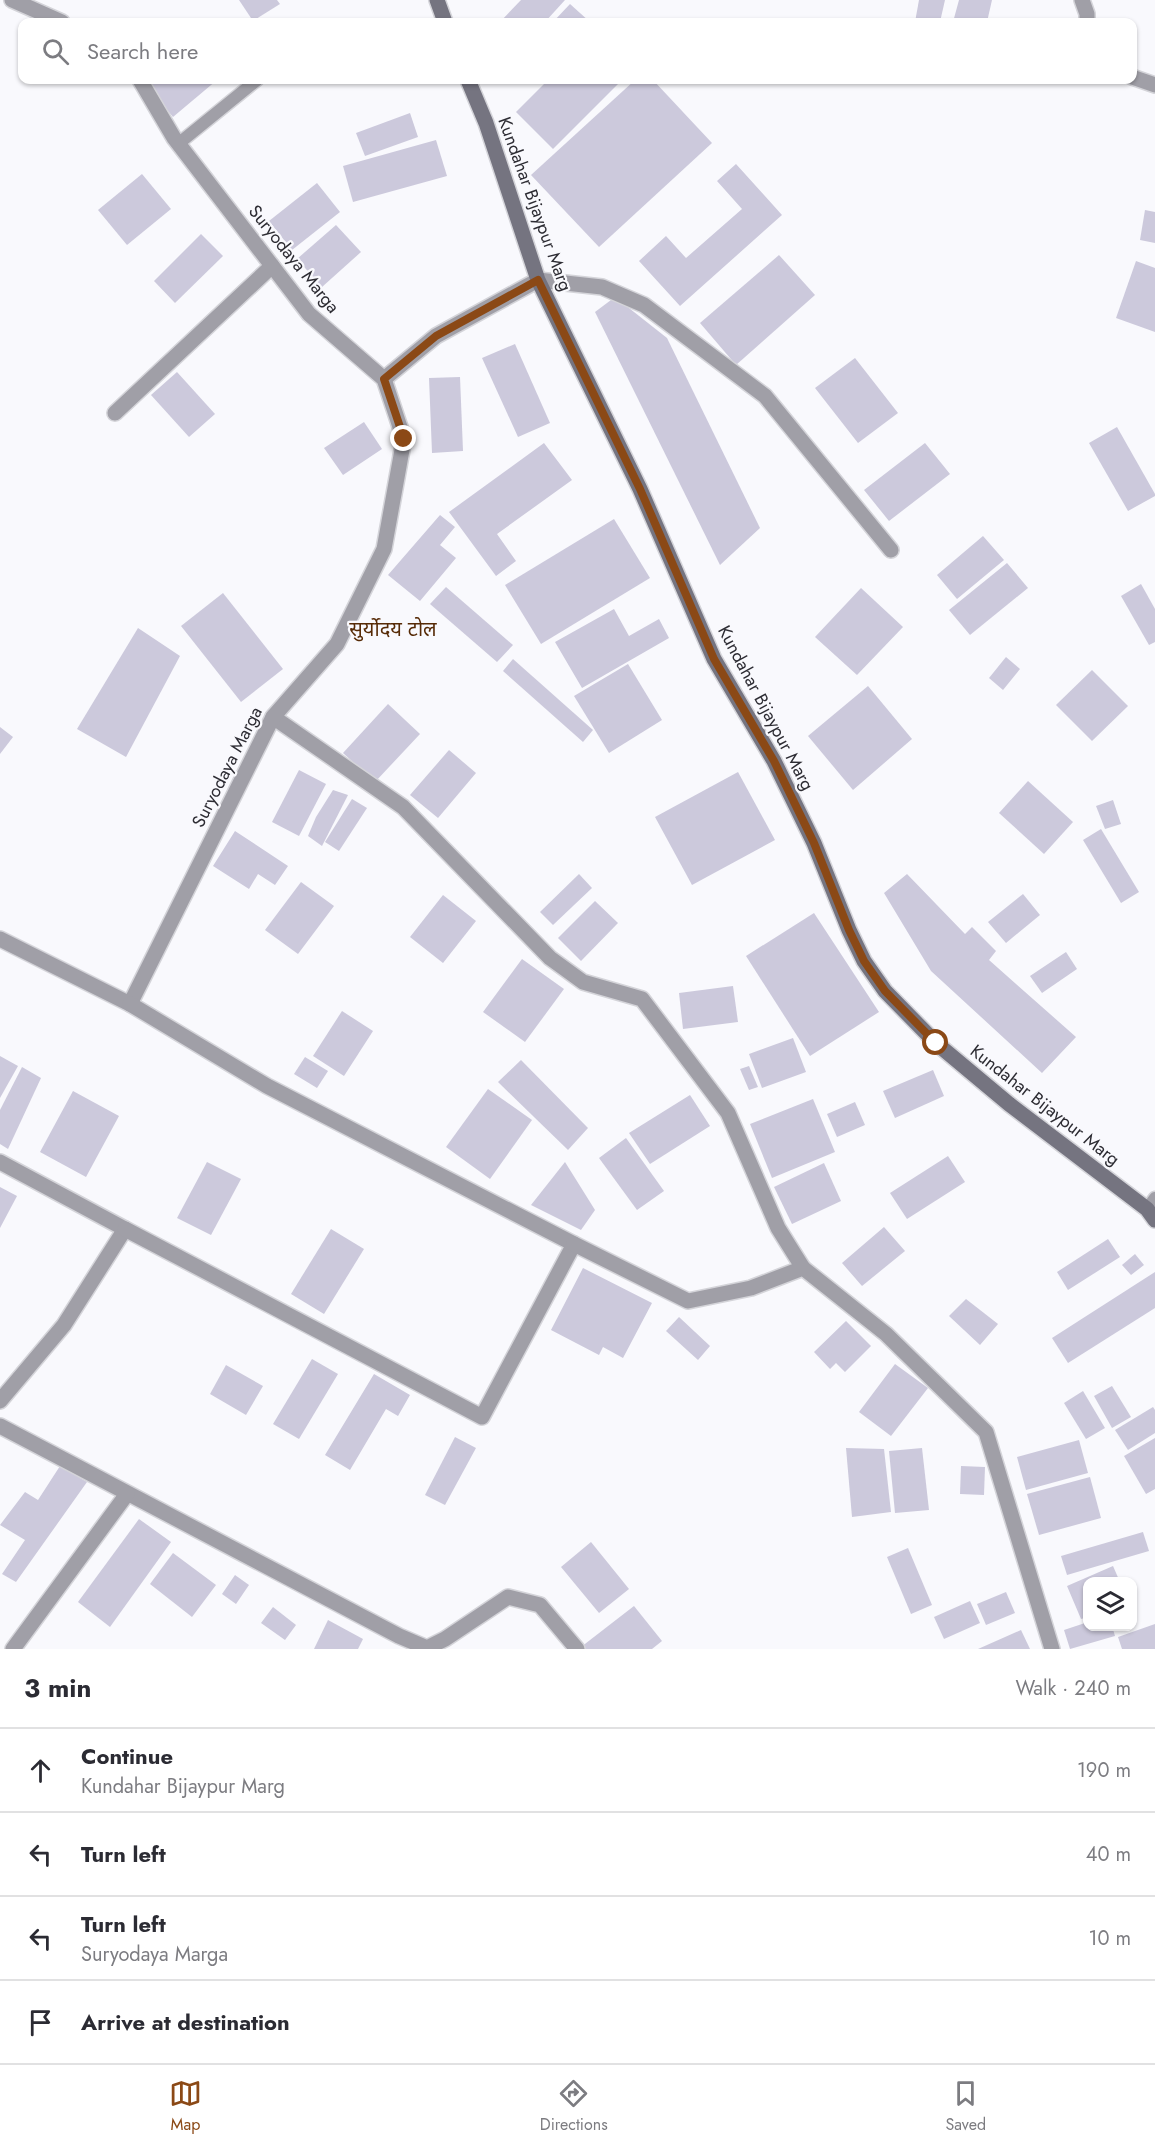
<!DOCTYPE html>
<meta charset="utf-8">
<style>
:root{--surface:#fff;--page:#f7f7f7;--text:#2b2b33;--muted:#7c7c81;--line:#e1e1e2;--accent:#8b4916}
body{margin:0;font-family:Jost,"Noto Sans Devanagari",sans-serif;background:var(--page);color:var(--text)}
.controls{position:absolute;right:18px;bottom:18px;display:grid;overflow:hidden;border-radius:12px;box-shadow:0 2px 4px #0004}
.controls button{width:54px;height:54px;display:grid;place-items:center;padding:0;border:0;border-bottom:2px solid var(--line);background:var(--surface);color:var(--text);font:30px sans-serif}
.stop{position:absolute;width:18px;height:18px;margin:-14px;border:4px solid #8b4916;border-radius:50%;background:#fff}
.stop.end{background:#8b4916;border-color:#fff;box-shadow:0 2px 6px #0008}
.list{margin:0;padding:0;list-style:none}
h2{display:flex;justify-content:space-between;align-items:center;height:78px;margin:0;padding:0 24px;font-size:26px}
h2 small{font-size:20px;font-weight:400;color:var(--muted)}
.list li{display:grid;grid-template-columns:39px 1fr auto;gap:18px;align-items:center;box-sizing:border-box;height:84px;padding:0 24px;border-top:2px solid var(--line)}
.list b{display:block;font-size:22px;white-space:nowrap}
.list p{margin:0;font-size:20px;white-space:nowrap;color:var(--muted)}
.list em{font-size:20px;font-style:normal;color:var(--muted)}
.icon{flex:none;width:33px;height:33px;fill:none;stroke:currentColor;stroke-width:2;stroke-linecap:round;stroke-linejoin:round}
.map{position:relative;flex:none;width:1155px;height:1649px;overflow:hidden}
.search{position:absolute;background:var(--surface);box-shadow:0 2px 4px #0004;left:18px;right:18px;top:18px;height:66px;display:flex;align-items:center;gap:15px;box-sizing:border-box;padding:0 21px;border-radius:12px;color:var(--muted);font-size:22px}
.sheet{height:414px;background:var(--surface)}
nav{display:flex;justify-content:space-around;align-items:center;box-sizing:border-box;height:84px;border-top:2px solid var(--line);background:var(--surface);font-size:16px;color:var(--muted)}
nav a{display:grid;justify-items:center;gap:3px}
nav .on{color:var(--accent)}
.map>svg:first-child{display:block}
</style>
<div class="map">
<svg width="1155" height="1649" viewBox="0 0 1155 1649">
<rect width="100%" height="100%" fill="#f9f9fd"/>
<g fill="#ccc9dc">
<path d="M 239,0 L 277,0 L 280,4 L 253,21 Z"/>
<path d="M 521,0 L 565,0 L 545,22 L 500,22 Z"/>
<path d="M 919,0 L 945,0 L 940,22 L 915,22 Z"/>
<path d="M 959,0 L 992,0 L 987,22 L 953,22 Z"/>
<path d="M 570,4 L 590,22 L 553,22 Z"/>
<path d="M 146,80 L 217,80 L 173,117 L 143,82 Z"/>
<path d="M 548,80 L 622,80 L 553,149 L 516,112 Z"/>
<path d="M 635,80 L 653,80 L 712,143 L 599,247 L 531,175 Z"/>
<path d="M 410,113 L 418,137 L 365,156 L 356,133 Z"/>
<path d="M 436,140 L 447,176 L 353,202 L 343,166 Z"/>
<path d="M 736,164 L 782,215 L 680,306 L 639,261 L 666,236 L 686,258 L 742,209 L 717,181 Z"/>
<path d="M 142,174 L 171,209 L 127,245 L 98,210 Z"/>
<path d="M 317,183 L 340,212 L 292,250 L 269,221 Z"/>
<path d="M 1145,210 L 1155,212 L 1155,243 L 1140,240 Z"/>
<path d="M 336,225 L 361,252 L 322,287 L 297,259 Z"/>
<path d="M 201,234 L 223,256 L 175,303 L 154,281 Z"/>
<path d="M 779,255 L 815,295 L 736,365 L 700,323 Z"/>
<path d="M 1136,261 L 1155,268 L 1155,332 L 1116,318 Z"/>
<path d="M 615,297 L 667,338 L 760,528 L 720,565 L 595,312 Z"/>
<path d="M 515,344 L 550,423 L 518,437 L 482,358 Z"/>
<path d="M 855,358 L 898,413 L 858,443 L 815,388 Z"/>
<path d="M 177,372 L 215,414 L 189,437 L 151,395 Z"/>
<path d="M 460,377 L 463,451 L 432,453 L 429,378 Z"/>
<path d="M 364,422 L 382,449 L 343,475 L 324,448 Z"/>
<path d="M 1117,427 L 1155,494 L 1155,496 L 1128,511 L 1089,443 Z"/>
<path d="M 544,443 L 572,480 L 497,534 L 516,561 L 496,576 L 449,512 Z"/>
<path d="M 925,443 L 950,474 L 889,521 L 864,490 Z"/>
<path d="M 440,515 L 455,527 L 440,545 L 456,558 L 420,601 L 388,575 Z"/>
<path d="M 614,519 L 650,578 L 541,644 L 505,585 Z"/>
<path d="M 983,536 L 1004,560 L 957,599 L 937,575 Z"/>
<path d="M 1007,563 L 1028,588 L 970,635 L 949,610 Z"/>
<path d="M 1141,584 L 1155,609 L 1155,642 L 1149,645 L 1121,596 Z"/>
<path d="M 446,587 L 513,645 L 497,662 L 430,604 Z"/>
<path d="M 861,588 L 903,627 L 857,675 L 815,637 Z"/>
<path d="M 223,593 L 283,669 L 241,702 L 181,626 Z"/>
<path d="M 614,609 L 629,636 L 659,619 L 669,638 L 582,688 L 555,642 Z"/>
<path d="M 138,628 L 180,656 L 126,757 L 77,729 Z"/>
<path d="M 1006,657 L 1020,669 L 1003,690 L 989,678 Z"/>
<path d="M 513,659 L 593,730 L 583,742 L 503,671 Z"/>
<path d="M 628,664 L 662,720 L 609,753 L 574,696 Z"/>
<path d="M 1092,670 L 1128,706 L 1092,741 L 1056,705 Z"/>
<path d="M 868,686 L 912,739 L 853,790 L 808,736 Z"/>
<path d="M 388,704 L 420,734 L 375,782 L 343,753 Z"/>
<path d="M 0,727 L 13,737 L 0,754 Z"/>
<path d="M 449,750 L 476,773 L 438,818 L 410,795 Z"/>
<path d="M 299,770 L 326,784 L 299,836 L 272,822 Z"/>
<path d="M 738,772 L 775,840 L 692,885 L 655,817 Z"/>
<path d="M 1028,781 L 1073,822 L 1044,854 L 999,813 Z"/>
<path d="M 333,790 L 348,795 L 322,846 L 308,836 L 316,817 Z"/>
<path d="M 352,799 L 367,808 L 339,851 L 325,842 Z"/>
<path d="M 1113,800 L 1121,824 L 1105,829 L 1096,806 Z"/>
<path d="M 1101,829 L 1139,892 L 1121,903 L 1083,840 Z"/>
<path d="M 235,831 L 288,866 L 275,885 L 258,874 L 249,889 L 213,866 Z"/>
<path d="M 579,874 L 592,888 L 553,925 L 540,912 Z"/>
<path d="M 907,874 L 965,934 L 972,927 L 996,951 L 989,960 L 1076,1037 L 1042,1073 L 931,971 L 884,893 Z"/>
<path d="M 301,882 L 334,906 L 298,954 L 265,930 Z"/>
<path d="M 1023,894 L 1040,915 L 1006,943 L 988,922 Z"/>
<path d="M 443,895 L 476,921 L 443,963 L 410,937 Z"/>
<path d="M 595,901 L 618,923 L 581,961 L 558,938 Z"/>
<path d="M 814,913 L 879,1012 L 810,1056 L 746,956 Z"/>
<path d="M 1066,952 L 1077,969 L 1042,993 L 1030,976 Z"/>
<path d="M 522,959 L 564,989 L 525,1042 L 483,1012 Z"/>
<path d="M 733,986 L 738,1022 L 683,1029 L 679,993 Z"/>
<path d="M 342,1011 L 373,1031 L 344,1076 L 313,1056 Z"/>
<path d="M 793,1038 L 806,1072 L 762,1088 L 749,1054 Z"/>
<path d="M 0,1056 L 18,1066 L 0,1098 Z"/>
<path d="M 305,1057 L 328,1071 L 317,1088 L 294,1074 Z"/>
<path d="M 521,1060 L 588,1128 L 568,1150 L 498,1082 Z"/>
<path d="M 749,1066 L 758,1087 L 749,1090 L 740,1069 Z"/>
<path d="M 22,1067 L 41,1078 L 8,1149 L 0,1144 L 0,1110 Z"/>
<path d="M 933,1070 L 944,1096 L 895,1118 L 883,1091 Z"/>
<path d="M 488,1089 L 532,1120 L 490,1179 L 446,1147 Z"/>
<path d="M 73,1091 L 119,1116 L 86,1177 L 40,1152 Z"/>
<path d="M 690,1095 L 710,1126 L 650,1164 L 629,1133 Z"/>
<path d="M 813,1099 L 835,1152 L 772,1178 L 750,1124 Z"/>
<path d="M 855,1102 L 865,1125 L 837,1137 L 827,1114 Z"/>
<path d="M 626,1138 L 664,1191 L 637,1210 L 599,1158 Z"/>
<path d="M 948,1156 L 965,1182 L 907,1219 L 890,1193 Z"/>
<path d="M 207,1162 L 241,1179 L 211,1235 L 177,1218 Z"/>
<path d="M 565,1162 L 595,1210 L 581,1230 L 531,1205 Z"/>
<path d="M 824,1163 L 841,1201 L 792,1224 L 774,1187 Z"/>
<path d="M 0,1187 L 17,1196 L 0,1228 Z"/>
<path d="M 884,1227 L 905,1251 L 862,1286 L 842,1263 Z"/>
<path d="M 331,1229 L 364,1249 L 324,1314 L 291,1294 Z"/>
<path d="M 1108,1239 L 1120,1257 L 1068,1290 L 1057,1272 Z"/>
<path d="M 1135,1254 L 1144,1265 L 1131,1275 L 1122,1265 Z"/>
<path d="M 583,1268 L 652,1303 L 623,1358 L 603,1347 L 599,1355 L 551,1330 Z"/>
<path d="M 1155,1272 L 1155,1308 L 1068,1363 L 1052,1338 Z"/>
<path d="M 966,1299 L 998,1324 L 980,1345 L 949,1316 Z"/>
<path d="M 679,1317 L 710,1346 L 698,1360 L 666,1331 Z"/>
<path d="M 846,1321 L 871,1346 L 845,1372 L 836,1363 L 830,1369 L 814,1352 Z"/>
<path d="M 312,1359 L 338,1374 L 299,1439 L 273,1424 Z"/>
<path d="M 895,1364 L 928,1388 L 891,1436 L 859,1412 Z"/>
<path d="M 226,1365 L 263,1386 L 246,1415 L 210,1394 Z"/>
<path d="M 374,1374 L 410,1395 L 398,1416 L 386,1409 L 350,1470 L 325,1455 Z"/>
<path d="M 1112,1386 L 1131,1417 L 1112,1428 L 1094,1396 Z"/>
<path d="M 1083,1391 L 1105,1428 L 1086,1439 L 1064,1403 Z"/>
<path d="M 1153,1407 L 1155,1410 L 1155,1433 L 1128,1450 L 1115,1430 Z"/>
<path d="M 455,1437 L 476,1448 L 445,1505 L 425,1495 Z"/>
<path d="M 1155,1438 L 1155,1489 L 1146,1494 L 1124,1456 Z"/>
<path d="M 1079,1440 L 1088,1473 L 1026,1490 L 1017,1457 Z"/>
<path d="M 846,1448 L 884,1449 L 891,1512 L 852,1517 Z"/>
<path d="M 922,1448 L 929,1510 L 895,1513 L 889,1451 Z"/>
<path d="M 60,1466 L 87,1482 L 16,1582 L 2,1574 L 25,1540 L 0,1525 L 25,1492 L 38,1500 Z"/>
<path d="M 961,1466 L 985,1467 L 984,1495 L 960,1494 Z"/>
<path d="M 1090,1477 L 1101,1518 L 1039,1535 L 1027,1494 Z"/>
<path d="M 139,1519 L 171,1542 L 110,1627 L 78,1602 Z"/>
<path d="M 1143,1532 L 1149,1551 L 1067,1575 L 1061,1556 Z"/>
<path d="M 591,1542 L 629,1589 L 599,1613 L 561,1567 Z"/>
<path d="M 908,1548 L 932,1605 L 911,1614 L 887,1557 Z"/>
<path d="M 173,1553 L 216,1585 L 192,1617 L 150,1584 Z"/>
<path d="M 1113,1566 L 1120,1582 L 1088,1582 L 1088,1617 L 1081,1619 L 1067,1586 Z"/>
<path d="M 235,1575 L 249,1585 L 236,1604 L 222,1594 Z"/>
<path d="M 1006,1592 L 1015,1613 L 986,1625 L 977,1604 Z"/>
<path d="M 970,1601 L 980,1623 L 944,1639 L 934,1617 Z"/>
<path d="M 634,1606 L 662,1641 L 652,1649 L 583,1649 L 581,1647 Z"/>
<path d="M 273,1607 L 296,1625 L 285,1640 L 261,1623 Z"/>
<path d="M 328,1620 L 363,1639 L 358,1649 L 314,1649 Z"/>
<path d="M 1088,1622 L 1088,1626 L 1112,1626 L 1115,1636 L 1070,1649 L 1064,1630 Z"/>
<path d="M 1155,1624 L 1155,1649 L 1122,1649 L 1118,1637 Z"/>
<path d="M 1021,1630 L 1030,1649 L 978,1649 Z"/>
</g>
<g fill="none" stroke-linecap="round" stroke-linejoin="round">
<defs>
<g id="service">
<path d="M 178,144 L 257,80"/>
<path d="M 1147,1209 L 1155,1198"/>
</g>
<g id="minor">
<path d="M 12,0 L 62,22"/>
<path d="M 1082,0 L 1087,14 L 1087,22"/>
<path d="M 1132,77 L 1155,85"/>
<path d="M 384,379 L 436,336 L 538,280 L 602,287 L 644,305 L 765,396 L 891,550"/>
<path d="M 115,413 L 272,266"/>
<path d="M 273,717 L 403,807 L 550,958 L 583,982 L 642,999 L 728,1113 L 778,1228 L 803,1268"/>
<path d="M 0,939 L 130,1004 L 273,717 L 337,644 L 384,549 L 404,439 L 384,379 L 309,314 L 174,138 L 140,80"/>
<path d="M 0,1162 L 125,1229 L 64,1325 L 0,1401"/>
<path d="M 125,1229 L 482,1417 L 574,1244 L 267,1086 L 130,1004"/>
<path d="M 574,1244 L 688,1301 L 751,1288 L 803,1268 L 886,1334 L 986,1432 L 1052,1649"/>
<path d="M 0,1426 L 399,1636 L 427,1648 L 445,1639 L 508,1597 L 540,1605 L 577,1649"/>
<path d="M 13,1649 L 127,1494"/>
</g>
<g id="secondary">
<path d="M 437,0 L 445,22"/>
<path d="M 468,80 L 486,123 L 538,280 L 640,489 L 714,659 L 774,761 L 814,843 L 849,930 L 864,961 L 885,991 L 936,1043 L 1009,1104 L 1147,1209 L 1155,1220"/>
</g>
</defs>
<use href="#service" stroke="#d4d4d9" stroke-width="15"/>
<use href="#minor" stroke="#d4d4d9" stroke-width="18"/>
<use href="#secondary" stroke="#d4d4d9" stroke-width="18"/>
<use href="#service" stroke="#a09fa7" stroke-width="12"/>
<use href="#minor" stroke="#a09fa7" stroke-width="15"/>
<use href="#secondary" stroke="#757480" stroke-width="15"/>
</g>
<g fill="none" stroke-linecap="round" stroke-linejoin="round">
<path stroke="#8b4916" stroke-width="8" d="M 404,439 L 384,379 L 436,336 L 538,280 L 640,489 L 714,659 L 774,761 L 814,843 L 849,930 L 864,961 L 885,991 L 936,1043"/>
</g>
<g text-anchor="middle" dominant-baseline="central" stroke-width="4.5" stroke-linejoin="round" paint-order="stroke">
<g font-size="18" fill="#2d2c33" stroke="#f9f9fd">
<text transform="translate(535 204) rotate(70)">Kundahar Bijaypur Marg</text>
<text transform="translate(294 259) rotate(51)">Suryodaya Marga</text>
<text transform="translate(766 708) rotate(62)">Kundahar Bijaypur Marg</text>
<text transform="translate(227 767) rotate(-63)">Suryodaya Marga</text>
<text transform="translate(1045 1105) rotate(38)">Kundahar Bijaypur Marg</text>
</g>
<g font-size="20" fill="#562a06" stroke="#f9f9fd">
<text x="393" y="629">सुर्योदय टोल</text>
</g>
</g>
</svg>
<div class="controls">
<button><svg class="icon" aria-label="layers" viewBox="0 0 24 24"><path d="M12 4l9 5-9 5-9-5zM3 14l9 5 9-5"/></svg></button>
</div>
<div class="stop" style="left:936px;top:1043px"></div>
<div class="stop end" style="left:404px;top:439px"></div>
<div class="search"><svg class="icon" aria-label="search" viewBox="0 0 24 24"><circle cx="10" cy="10" r="6"/><path d="M15 15l6 6"/></svg>Search here</div>
</div>
<section class="sheet">
<h2>3 min<small>Walk · 240 m</small></h2>
<ul class="list">
<li><svg class="icon" aria-label="ahead" viewBox="0 0 24 24"><path d="M12 20V5M6 11l6-6 6 6"/></svg><div><b>Continue</b><p>Kundahar Bijaypur Marg</p></div><em>190 m</em></li>
<li><svg class="icon" aria-label="left" viewBox="0 0 24 24"><path d="M17 20v-9H6M10 6l-5 5 5 5"/></svg><div><b>Turn left</b></div><em>40 m</em></li>
<li><svg class="icon" aria-label="left" viewBox="0 0 24 24"><path d="M17 20v-9H6M10 6l-5 5 5 5"/></svg><div><b>Turn left</b><p>Suryodaya Marga</p></div><em>10 m</em></li>
<li><svg class="icon" aria-label="arrive" viewBox="0 0 24 24"><path d="M6 21V4h12l-3 4 3 4H6"/></svg><div><b>Arrive at destination</b></div></li>
</ul>
</section>
<nav>
<a class="on"><svg class="icon" aria-label="map" viewBox="0 0 24 24"><path d="M3 6l6-2 6 2 6-2v14l-6 2-6-2-6 2zM9 4v14M15 6v14"/></svg>Map</a>
<a><svg class="icon" aria-label="directions" viewBox="0 0 24 24"><path d="M12 3l9 9-9 9-9-9zM9 14v-3h6M13 9l2 2-2 2"/></svg>Directions</a>
<a><svg class="icon" aria-label="saved" viewBox="0 0 24 24"><path d="M7 4h10v16l-5-4-5 4z"/></svg>Saved</a>
</nav>
